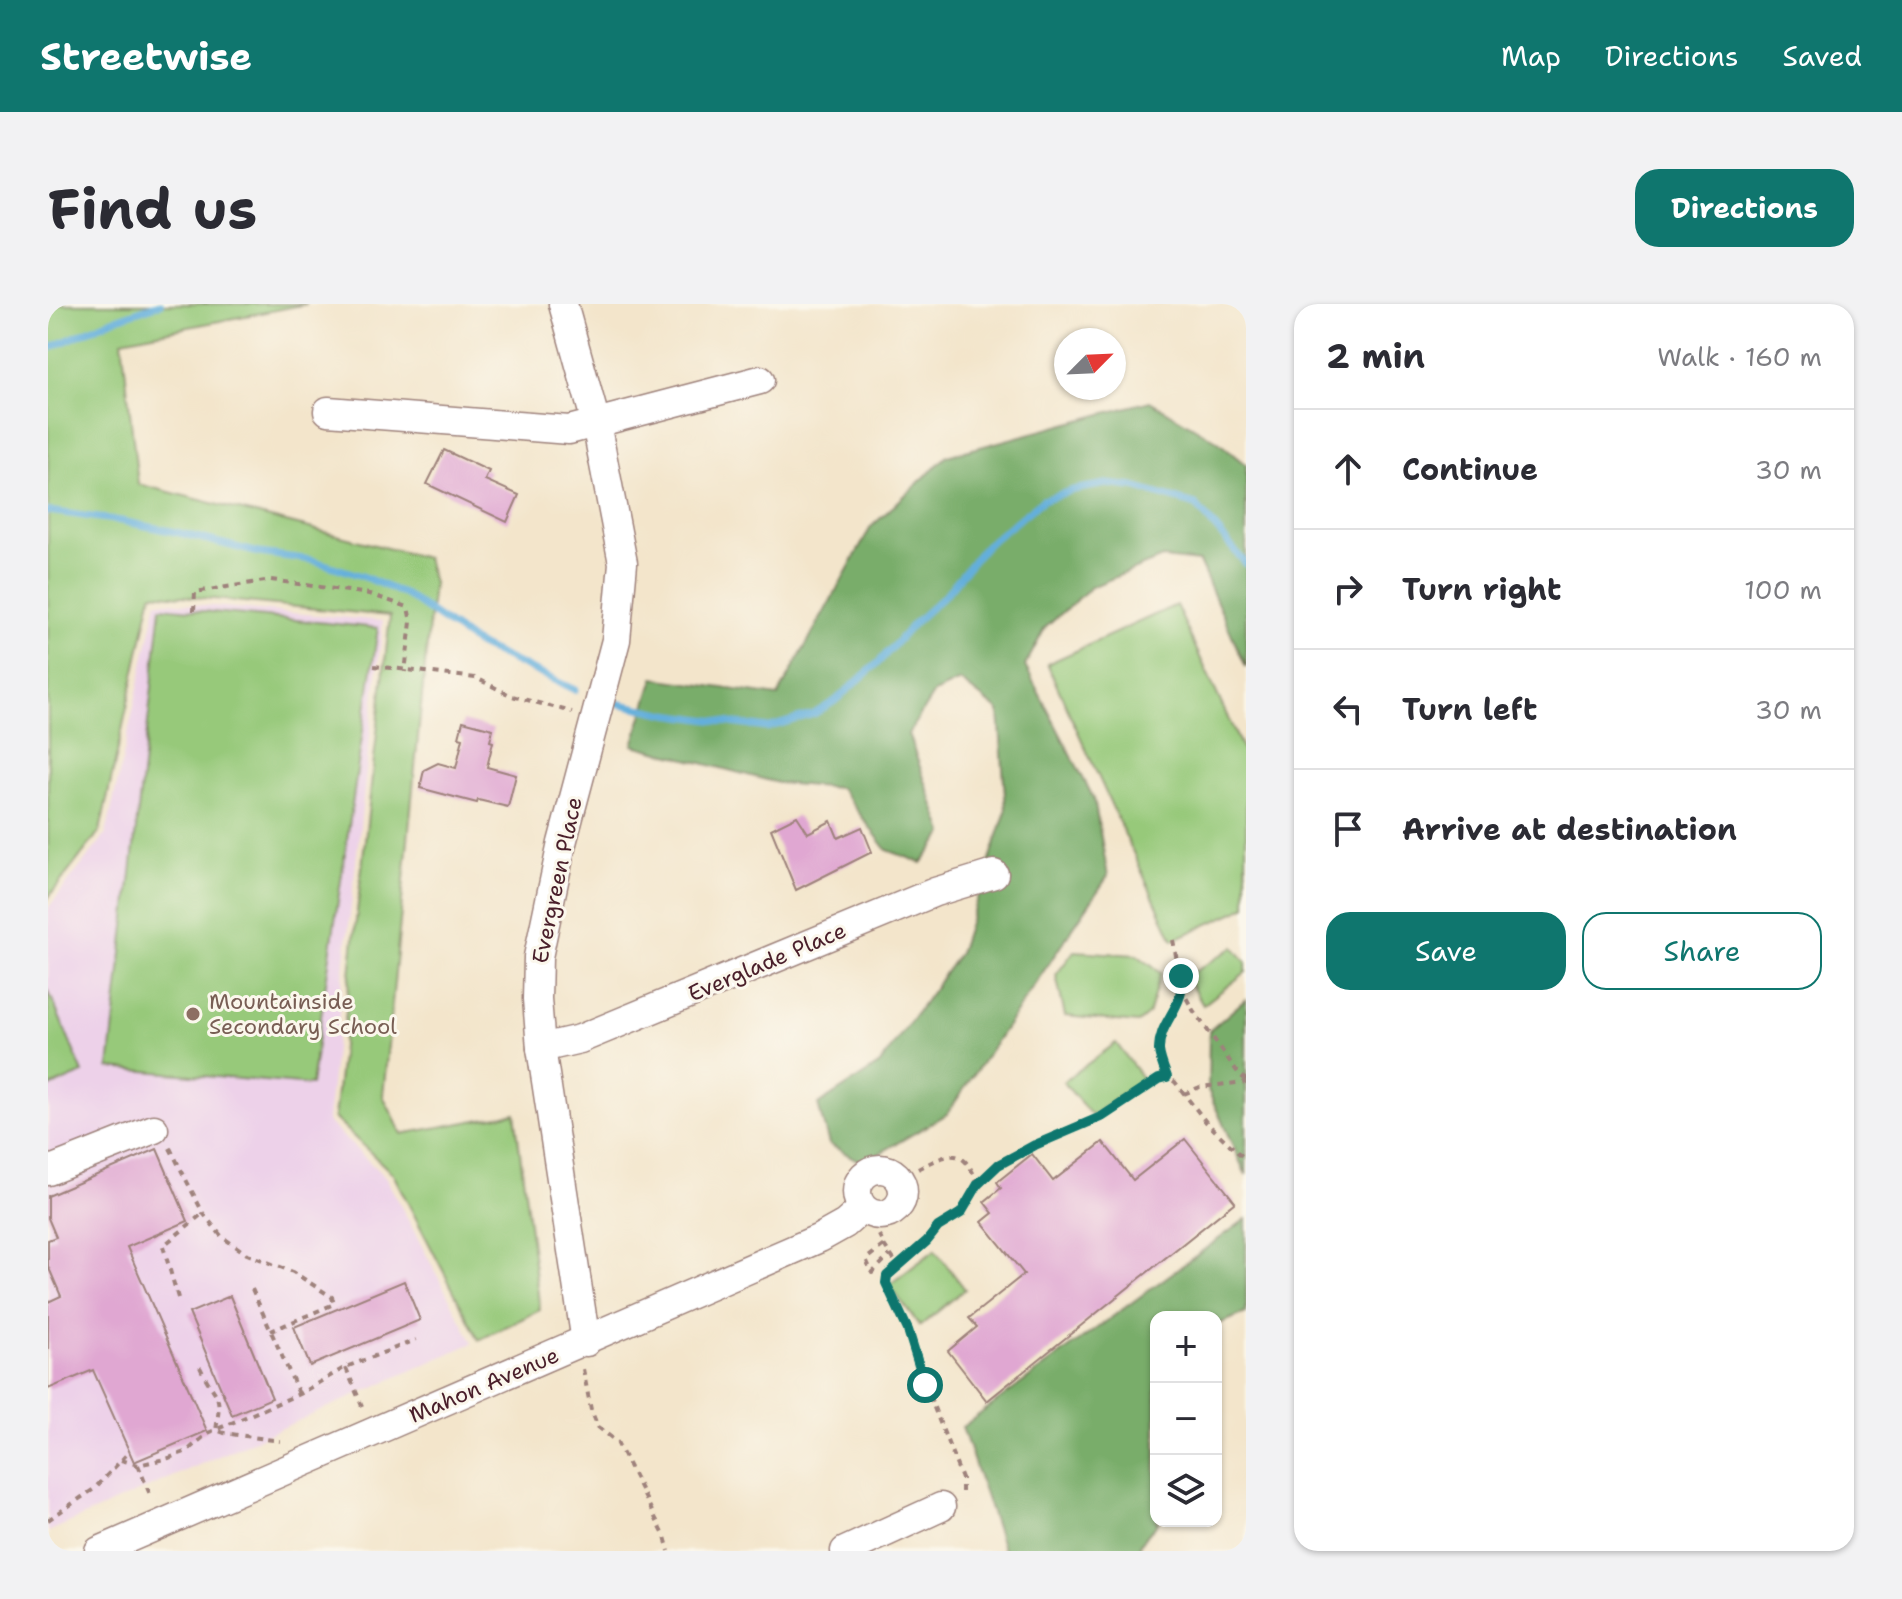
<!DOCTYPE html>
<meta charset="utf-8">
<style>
:root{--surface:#fff;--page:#f2f2f3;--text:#2b2b33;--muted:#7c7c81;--line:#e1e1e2;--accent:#0f766e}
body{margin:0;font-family:"Shantell Sans",sans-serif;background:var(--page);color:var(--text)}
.controls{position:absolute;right:24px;bottom:24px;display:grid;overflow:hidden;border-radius:16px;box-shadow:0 2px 6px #0004}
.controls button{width:72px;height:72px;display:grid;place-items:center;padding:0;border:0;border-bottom:2px solid var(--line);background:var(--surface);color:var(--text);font:40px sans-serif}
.compass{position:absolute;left:1006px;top:24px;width:72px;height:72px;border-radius:50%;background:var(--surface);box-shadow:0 2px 6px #0004;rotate:66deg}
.stop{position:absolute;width:24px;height:24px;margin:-18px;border:6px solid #0f766e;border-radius:50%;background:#fff}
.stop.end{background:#0f766e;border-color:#fff;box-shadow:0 2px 8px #0008}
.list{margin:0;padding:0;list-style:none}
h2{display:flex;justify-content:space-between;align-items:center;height:104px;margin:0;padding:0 32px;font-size:34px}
h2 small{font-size:26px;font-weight:400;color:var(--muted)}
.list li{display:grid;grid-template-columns:52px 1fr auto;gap:24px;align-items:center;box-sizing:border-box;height:120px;padding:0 32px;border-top:2px solid var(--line)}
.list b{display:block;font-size:30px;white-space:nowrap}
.list em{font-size:26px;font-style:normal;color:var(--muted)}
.actions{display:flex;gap:16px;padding:24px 32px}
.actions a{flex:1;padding:18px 0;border:2px solid var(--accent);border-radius:24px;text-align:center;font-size:28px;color:var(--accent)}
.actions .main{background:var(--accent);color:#fff}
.icon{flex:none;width:44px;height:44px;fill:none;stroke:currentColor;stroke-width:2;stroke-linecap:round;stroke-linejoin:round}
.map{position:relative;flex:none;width:1198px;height:1247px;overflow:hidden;border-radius:24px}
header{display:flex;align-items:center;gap:48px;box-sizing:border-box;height:112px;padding:0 40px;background:var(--accent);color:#fff}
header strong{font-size:38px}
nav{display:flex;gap:44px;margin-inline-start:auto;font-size:28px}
.intro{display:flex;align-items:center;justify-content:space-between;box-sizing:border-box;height:192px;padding:0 48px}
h1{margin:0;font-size:56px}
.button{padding:20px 36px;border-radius:24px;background:var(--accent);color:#fff;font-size:28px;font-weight:700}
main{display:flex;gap:48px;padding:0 48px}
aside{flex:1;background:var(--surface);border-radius:24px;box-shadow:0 2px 6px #0004}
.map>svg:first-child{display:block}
</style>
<header>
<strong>Streetwise</strong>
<nav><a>Map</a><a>Directions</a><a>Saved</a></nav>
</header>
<div class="intro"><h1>Find us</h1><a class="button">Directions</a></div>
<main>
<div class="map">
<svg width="1198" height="1247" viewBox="0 0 1198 1247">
<rect width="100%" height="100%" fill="#fbf7ec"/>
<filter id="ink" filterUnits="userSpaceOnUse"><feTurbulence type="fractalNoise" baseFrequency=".0125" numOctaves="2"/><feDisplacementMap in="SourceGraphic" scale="16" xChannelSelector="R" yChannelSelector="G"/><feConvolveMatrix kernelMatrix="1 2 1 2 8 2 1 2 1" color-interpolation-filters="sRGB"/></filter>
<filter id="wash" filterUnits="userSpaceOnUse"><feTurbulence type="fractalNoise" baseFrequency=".006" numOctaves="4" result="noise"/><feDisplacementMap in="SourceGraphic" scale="32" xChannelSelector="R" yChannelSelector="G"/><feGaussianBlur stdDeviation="1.8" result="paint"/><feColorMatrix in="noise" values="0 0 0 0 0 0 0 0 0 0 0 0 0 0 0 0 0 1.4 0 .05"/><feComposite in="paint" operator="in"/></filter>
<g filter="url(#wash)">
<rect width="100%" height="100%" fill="#f3e5cb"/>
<path fill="#edd1e9" d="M 109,297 L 335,317 L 279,817 L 338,874 L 425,1039 L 0,1228 L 0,604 L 58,530 Z"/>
<g fill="#97c97a" stroke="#707452" stroke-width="2">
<path d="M 0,0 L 259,0 L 74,36 L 90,180 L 378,254 L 385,279 L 335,792 L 354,830 L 467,809 L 492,1006 L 431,1036 L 345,870 L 286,814 L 342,312 L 104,289 L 52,527 L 0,594 Z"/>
<path d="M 1128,301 L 1198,453 L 1198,603 L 1125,636 L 999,360 Z"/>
<path d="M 113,303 L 330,324 L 263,781 L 61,764 Z"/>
<path d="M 1186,643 L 1198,658 L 1198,668 L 1155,701 L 1138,673 Z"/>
<path d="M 1026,647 L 1089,651 L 1113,669 L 1100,711 L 1090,719 L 1017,712 L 1008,671 Z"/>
<path d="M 0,686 L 35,769 L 0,784 Z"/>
<path d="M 1068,739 L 1095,775 L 1044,812 L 1015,778 Z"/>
<path d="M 887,946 L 917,985 L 872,1022 L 841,981 Z"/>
</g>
<g fill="#79ad6a" stroke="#62664a" stroke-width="2">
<path d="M 1102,97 L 1169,137 L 1198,161 L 1198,363 L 1151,258 L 1114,254 L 1043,283 L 997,324 L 977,362 L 1046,495 L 1060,572 L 899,810 L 815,859 L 781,840 L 770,801 L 832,760 L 911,649 L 958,507 L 951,407 L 912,377 L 886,389 L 860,430 L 896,529 L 874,559 L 839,546 L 792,484 L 730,479 L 585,441 L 606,374 L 730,392 L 823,223 L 899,152 Z"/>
<path d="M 1198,695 L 1198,871 L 1160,786 L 1161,727 Z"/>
<path d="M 1198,915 L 1198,1009 L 1168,1021 L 1168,1013 L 1108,1013 L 1108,1217 L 1111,1217 L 1092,1240 L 1093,1247 L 956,1247 L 914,1123 Z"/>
</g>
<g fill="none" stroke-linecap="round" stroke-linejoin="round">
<g stroke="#63afdc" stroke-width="7">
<path d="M 0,45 L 64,16 L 112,0"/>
<path d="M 0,207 L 73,217 L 128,228 L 211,249 L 264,256 L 314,272 L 358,291 L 429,340 L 527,386"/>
<path d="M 564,398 L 619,410 L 719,424 L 766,410 L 787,397 L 831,358 L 865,320 L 898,290 L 938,241 L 995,196 L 1025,186 L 1058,180 L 1086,183 L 1148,201 L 1198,260"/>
</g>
</g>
<g id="blocks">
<g fill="#e0a7d2">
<path d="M 396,146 L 441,167 L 437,176 L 471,191 L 459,218 L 379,180 Z"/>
<path d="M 415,417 L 445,425 L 442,437 L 445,438 L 439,463 L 468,471 L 460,503 L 430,496 L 429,499 L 372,484 L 376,466 L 390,459 L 408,464 L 415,434 L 411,433 Z"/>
<path d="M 749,512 L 760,529 L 783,517 L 790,534 L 814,523 L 824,548 L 748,586 L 723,525 Z"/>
<path d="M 1137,835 L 1187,898 L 939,1097 L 900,1047 L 929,1023 L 921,1014 L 976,970 L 934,918 L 945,909 L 936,898 L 953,884 L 949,878 L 984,850 L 1005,877 L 1055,838 L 1085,876 Z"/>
<path d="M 109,845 L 140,917 L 79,943 L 159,1127 L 86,1158 L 45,1066 L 0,1085 L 0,998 L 13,992 L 0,962 L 0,936 L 8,933 L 0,914 L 0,892 Z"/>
<path d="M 356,977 L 372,1016 L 262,1062 L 246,1023 Z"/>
<path d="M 182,992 L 224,1094 L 184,1111 L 141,1009 Z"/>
</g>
</g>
</g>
<g filter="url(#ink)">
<use href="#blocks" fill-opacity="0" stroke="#9e827b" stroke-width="2"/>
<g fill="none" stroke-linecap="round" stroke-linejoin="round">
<defs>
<g id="minor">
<path d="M 515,0 L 548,119 L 575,259 L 568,336 L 514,539 L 490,653 L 489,695 L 493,744 L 538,1038"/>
<path d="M 280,107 L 521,126 L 712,76"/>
<path d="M 493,744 L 532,735 L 887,588 L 946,570"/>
<circle cx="832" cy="888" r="23"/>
<path d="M 0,867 L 106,825"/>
<path d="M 51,1247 L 772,934 L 797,920 L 815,904"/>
<path d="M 797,1247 L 893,1203"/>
</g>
</defs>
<use href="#minor" stroke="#9e827b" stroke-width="31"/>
<g stroke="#9e827b" stroke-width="4" stroke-dasharray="6 6" stroke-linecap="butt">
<path d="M 146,307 L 147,288 L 223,276 L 321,290 L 360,303 L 363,318 L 357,368"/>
<path d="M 326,362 L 428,374 L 464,392 L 524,408"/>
<path d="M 1125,636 L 1135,688 L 1145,706 L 1191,770 L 1198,776"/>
<path d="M 1119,773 C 1106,732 1115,726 1134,690"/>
<path d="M 1136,790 L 1152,783 L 1198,778"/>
<path d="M 122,844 L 155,909 L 174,933 L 199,950 L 245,968 L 284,993 L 286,1000 L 223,1027"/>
<path d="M 870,865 C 903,848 915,842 930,880"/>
<path d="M 831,931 L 836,941 L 818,955 L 824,969 L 842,951"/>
<path d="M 836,941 L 850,962"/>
<path d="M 204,985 L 251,1090"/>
<path d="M 130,994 L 115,942 L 154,910"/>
<path d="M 152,1063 C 167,1096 175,1084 168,1126 L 176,1129 L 232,1137"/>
<path d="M 298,1064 L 314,1102"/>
<path d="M 535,1065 L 543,1106 L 550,1123 L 569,1138 L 617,1233 L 621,1247"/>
<path d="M 73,1156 L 90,1161 L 121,1154 L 139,1147 L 160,1129 L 251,1090 L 298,1063 L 368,1036"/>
<path d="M 90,1161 L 103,1193"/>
<path d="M 914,1188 L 914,1175 L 874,1073 L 862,1033 L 838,979 L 839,972 L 879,937 L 890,923 L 913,909 L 930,880 L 950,861 L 987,841 L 1055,812 L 1111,775 L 1119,773 L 1127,778 L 1158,818 L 1198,856"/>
<path d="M 0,1216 L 46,1185 L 81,1148"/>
</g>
<use href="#minor" stroke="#fff" stroke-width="28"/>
</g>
</g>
<g fill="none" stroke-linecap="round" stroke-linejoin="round" filter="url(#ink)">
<path stroke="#0f766e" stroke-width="10" d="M 877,1081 L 860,1026 L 838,979 L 839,972 L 879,937 L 890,923 L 913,909 L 930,880 L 950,861 L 987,841 L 1055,812 L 1111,775 L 1119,773 C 1116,765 1112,755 1111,747 C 1110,717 1138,704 1133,672"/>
</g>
<circle fill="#8d6e63" stroke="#fbf7ec" stroke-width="3" cx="145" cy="710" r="8"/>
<g text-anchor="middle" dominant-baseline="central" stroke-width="6" stroke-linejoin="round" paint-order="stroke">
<g font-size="22" fill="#4a1f2b" stroke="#fbf7ec">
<text transform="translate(509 576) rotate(-78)">Evergreen Place</text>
<text transform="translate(719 658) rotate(-23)">Everglade Place</text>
<text transform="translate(436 1081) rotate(-23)">Mahon Avenue</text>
</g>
<g font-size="22" fill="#785e54" stroke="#fbf7ec" text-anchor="start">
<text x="161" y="697">Mountainside<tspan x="161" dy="25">Secondary School</tspan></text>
</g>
</g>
</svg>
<div class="controls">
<button>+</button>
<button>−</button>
<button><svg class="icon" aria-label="layers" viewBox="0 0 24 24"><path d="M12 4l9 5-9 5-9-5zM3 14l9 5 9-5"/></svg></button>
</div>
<svg class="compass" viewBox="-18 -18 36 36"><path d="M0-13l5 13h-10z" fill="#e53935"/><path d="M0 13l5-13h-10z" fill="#7c7c81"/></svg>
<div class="stop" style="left:877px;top:1081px"></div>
<div class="stop end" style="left:1133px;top:672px"></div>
</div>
<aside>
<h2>2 min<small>Walk · 160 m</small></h2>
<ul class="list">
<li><svg class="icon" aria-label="ahead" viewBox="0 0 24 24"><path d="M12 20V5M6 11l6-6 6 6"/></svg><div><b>Continue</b></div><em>30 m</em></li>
<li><svg class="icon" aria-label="right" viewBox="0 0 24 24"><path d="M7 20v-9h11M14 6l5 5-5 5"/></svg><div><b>Turn right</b></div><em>100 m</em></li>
<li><svg class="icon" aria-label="left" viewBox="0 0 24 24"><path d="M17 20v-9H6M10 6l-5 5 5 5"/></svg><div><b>Turn left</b></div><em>30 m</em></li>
<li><svg class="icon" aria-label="arrive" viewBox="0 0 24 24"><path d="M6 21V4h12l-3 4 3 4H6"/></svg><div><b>Arrive at destination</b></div></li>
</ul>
<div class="actions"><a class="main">Save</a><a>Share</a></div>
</aside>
</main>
